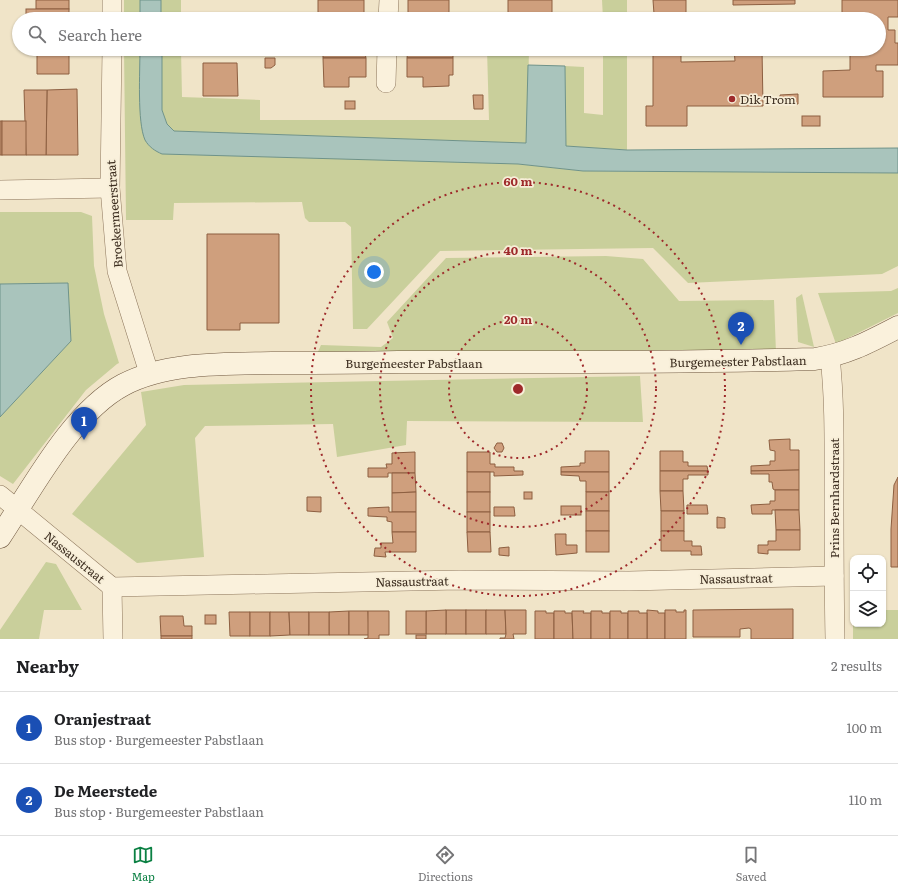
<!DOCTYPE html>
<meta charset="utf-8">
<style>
:root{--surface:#fff;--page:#f2f2f2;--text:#202124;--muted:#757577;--line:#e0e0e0;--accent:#0b8043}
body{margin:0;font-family:Literata,serif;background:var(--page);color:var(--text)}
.controls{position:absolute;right:12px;bottom:12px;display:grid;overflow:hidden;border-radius:8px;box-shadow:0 1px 3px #0004}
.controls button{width:36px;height:36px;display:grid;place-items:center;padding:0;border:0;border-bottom:1px solid var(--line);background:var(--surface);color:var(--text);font:20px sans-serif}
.you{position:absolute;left:374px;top:272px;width:14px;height:14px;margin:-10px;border:3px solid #fff;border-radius:50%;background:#1a73e8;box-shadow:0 0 0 6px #1a73e833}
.badge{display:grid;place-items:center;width:26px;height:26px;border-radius:50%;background:var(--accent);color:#fff;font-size:13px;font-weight:700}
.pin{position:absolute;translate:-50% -33px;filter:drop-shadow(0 1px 2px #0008)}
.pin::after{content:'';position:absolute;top:21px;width:14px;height:12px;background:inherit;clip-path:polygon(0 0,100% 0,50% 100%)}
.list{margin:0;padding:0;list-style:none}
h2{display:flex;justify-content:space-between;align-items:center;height:52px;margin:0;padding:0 16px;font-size:17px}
h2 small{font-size:13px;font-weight:400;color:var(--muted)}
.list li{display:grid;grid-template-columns:26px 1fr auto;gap:12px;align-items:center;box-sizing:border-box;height:72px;padding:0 16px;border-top:1px solid var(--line)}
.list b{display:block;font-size:15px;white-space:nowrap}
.list p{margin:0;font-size:13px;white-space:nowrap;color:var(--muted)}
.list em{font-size:13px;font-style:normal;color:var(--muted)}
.icon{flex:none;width:22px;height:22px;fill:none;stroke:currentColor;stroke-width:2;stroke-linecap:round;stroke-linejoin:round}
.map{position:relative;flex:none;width:898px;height:639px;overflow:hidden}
.search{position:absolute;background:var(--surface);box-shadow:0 1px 3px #0004;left:12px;right:12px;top:12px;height:44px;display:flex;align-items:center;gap:10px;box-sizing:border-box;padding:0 14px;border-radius:22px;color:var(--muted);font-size:15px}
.sheet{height:196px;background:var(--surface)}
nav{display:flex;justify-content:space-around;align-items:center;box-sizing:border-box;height:56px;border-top:1px solid var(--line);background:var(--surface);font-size:11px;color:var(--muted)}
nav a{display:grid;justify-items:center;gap:2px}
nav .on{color:var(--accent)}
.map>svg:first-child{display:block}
</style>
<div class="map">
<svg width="898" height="639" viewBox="0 0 898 639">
<rect width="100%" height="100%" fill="#f0e4c8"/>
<g fill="#c9cf9b">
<rect x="124" y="0" width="16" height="19"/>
<rect x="161" y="0" width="20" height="19"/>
<path d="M 602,0 L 627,0 L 627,19 L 603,19 Z"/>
<path d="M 124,49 L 140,49 L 141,122 L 145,140 L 518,164 L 583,171 L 898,173 L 898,266 L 882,274 L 688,283 L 653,248 L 440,251 L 367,329 L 353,329 L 351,227 L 345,222 L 309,222 L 305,218 L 302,202 L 174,203 L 173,220 L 126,220 Z"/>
<path d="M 162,49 L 181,49 L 182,97 L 260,100 L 260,120 L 489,120 L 487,49 L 529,49 L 527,143 L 174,131 L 167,124 L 162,110 Z"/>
<path d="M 603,49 L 627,49 L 627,150 L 566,146 L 565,66 L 584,67 L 584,113 L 603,115 Z"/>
<path d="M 0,212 L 81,212 L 92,216 L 94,266 L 104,314 L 119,363 L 117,364 L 86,390 L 13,484 L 0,476 L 0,417 L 71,341 L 67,283 L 0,284 Z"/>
<path d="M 606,256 L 643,259 L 679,301 L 774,300 L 776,353 L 316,356 L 321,345 L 381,347 L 393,338 L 387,322 L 446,258 Z"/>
<path d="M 898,288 L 898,313 L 836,344 L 818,293 L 891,291 Z"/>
<path d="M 802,294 L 814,347 L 798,342 L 796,298 Z"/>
<path d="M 640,376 L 643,422 L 407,421 L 406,445 L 337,457 L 333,424 L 205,426 L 195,438 L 204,557 L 137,563 L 72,514 L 146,425 L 141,392 L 184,385 Z"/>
<path d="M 46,562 L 56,564 L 82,610 L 44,610 L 39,639 L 0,639 L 0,630 Z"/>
<path d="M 853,610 L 853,624 L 883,624 L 883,610 L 898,610 L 898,639 L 853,639 Z"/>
</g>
<g fill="#a9c4bc" stroke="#6f938a">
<rect x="140" y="0" width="21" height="19"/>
<path d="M 140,49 L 162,49 L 162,110 L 167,124 L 174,131 L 526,143 L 528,65 L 565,66 L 566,146 L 627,150 L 898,148 L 898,173 L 583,171 L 518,164 L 162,154 C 155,151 149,147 145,140 C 137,122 140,71 140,49 Z"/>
<path d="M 68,283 L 71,341 L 0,417 L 0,284 Z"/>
</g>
<g fill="#cf9f7d" stroke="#8d5f41">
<rect x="36" y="0" width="33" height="9"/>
<path d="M 318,0 L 364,0 L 364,17 L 349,17 L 349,19 L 318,19 Z"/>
<path d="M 408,0 L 449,0 L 449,19 L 423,19 L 423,17 L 408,17 Z"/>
<rect x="508" y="0" width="44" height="19"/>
<path d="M 653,0 L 686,0 L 686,14 L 654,14 Z"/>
<path d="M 733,0 L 795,0 L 795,4 L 733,5 Z"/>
<path d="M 842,0 L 898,0 L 898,17 L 888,17 L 888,30 L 895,30 L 895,43 L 898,43 L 898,65 L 876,65 L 876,71 L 883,71 L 883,97 L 823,97 L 823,71 L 850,70 L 850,49 L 879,49 L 879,19 L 842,18 Z"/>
<rect x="26" y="9" width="43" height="10"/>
<path d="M 25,49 L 69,49 L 69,51 L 25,52 Z"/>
<path d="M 265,49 L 274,49 L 274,55 L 264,55 Z"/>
<path d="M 323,49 L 364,49 L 366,58 L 323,58 Z"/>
<path d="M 408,49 L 453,49 L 453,58 L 407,58 Z"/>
<path d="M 653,49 L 681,49 L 681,62 L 735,61 L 734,49 L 762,49 L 763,106 L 687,106 L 687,126 L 646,126 L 646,106 L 653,106 Z"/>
<path d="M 69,51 L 69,74 L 37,74 L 37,52 Z"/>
<path d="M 265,58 L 275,58 L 275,65 L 271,68 L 265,68 Z"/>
<path d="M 323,58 L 366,58 L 366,77 L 349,77 L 349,87 L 324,87 Z"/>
<path d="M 407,58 L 453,58 L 453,75 L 449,75 L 449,86 L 423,87 L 423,77 L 407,77 Z"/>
<path d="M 203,63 L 237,63 L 238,96 L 203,96 Z"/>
<path d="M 77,89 L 78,155 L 46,155 L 47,90 Z"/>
<path d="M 24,90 L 47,90 L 46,155 L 26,155 Z"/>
<path d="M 798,94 L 798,104 L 780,104 L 780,95 Z"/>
<path d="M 473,95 L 483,95 L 483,109 L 474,109 Z"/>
<rect x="345" y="101" width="10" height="8"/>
<rect x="802" y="116" width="18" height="10"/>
<rect x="0" y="121" width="2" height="34"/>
<rect x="2" y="121" width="24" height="34"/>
<path d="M 207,234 L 279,234 L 279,323 L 240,323 L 240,330 L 207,330 Z"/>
<path d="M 790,439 L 790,450 L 799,450 L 799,470 L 751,471 L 751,466 L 770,465 L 770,461 L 775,461 L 775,451 L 770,450 L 769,440 Z"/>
<path d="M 497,443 L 502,443 L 504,448 L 502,452 L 497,452 L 494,448 Z"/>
<path d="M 585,451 L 609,451 L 609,472 L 561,472 L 561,467 L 580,466 L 580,463 L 585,463 Z"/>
<path d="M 660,451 L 683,451 L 683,462 L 688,462 L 688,466 L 707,466 L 708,471 L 660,471 Z"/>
<path d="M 415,452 L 415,473 L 388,473 L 388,477 L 368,477 L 368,468 L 387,468 L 386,464 L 392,464 L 392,453 Z"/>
<path d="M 467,452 L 490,452 L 490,464 L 495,464 L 495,467 L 514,467 L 514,471 L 523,471 L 523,475 L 494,476 L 494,472 L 467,472 Z"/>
<path d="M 799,470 L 799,490 L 775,490 L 773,489 L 772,482 L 769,482 L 769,474 L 751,474 L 751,471 Z"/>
<path d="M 660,471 L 708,471 L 708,475 L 688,475 L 688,479 L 683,479 L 683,491 L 660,491 Z"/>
<rect x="467" y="472" width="23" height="20"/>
<path d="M 561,472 L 609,472 L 609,492 L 586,492 L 586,481 L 580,481 L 579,476 L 561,475 Z"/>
<path d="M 392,473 L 415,473 L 416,492 L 392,493 Z"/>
<path d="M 898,477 L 898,567 L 891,567 L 891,529 L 894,485 Z"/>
<path d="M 775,490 L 799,490 L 799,510 L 772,510 L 772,514 L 752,514 L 751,505 L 770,504 L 770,501 L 775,501 Z"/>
<path d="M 660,491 L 683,491 L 684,511 L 661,511 Z"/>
<path d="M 416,492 L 416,512 L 392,512 L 392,493 Z"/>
<rect x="467" y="492" width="23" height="20"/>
<rect x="524" y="492" width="8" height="7"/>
<rect x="586" y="492" width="23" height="19"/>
<path d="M 307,497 L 321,497 L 321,512 L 307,511 Z"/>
<path d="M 687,505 L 707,505 L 708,514 L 687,514 Z"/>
<rect x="561" y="506" width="20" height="9"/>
<path d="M 389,507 L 389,512 L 416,512 L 416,532 L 392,532 L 392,522 L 387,521 L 387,517 L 368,516 L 368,508 Z"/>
<path d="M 494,507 L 514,507 L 515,516 L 494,516 Z"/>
<path d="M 775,510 L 799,510 L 800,530 L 776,530 Z"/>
<rect x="586" y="511" width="23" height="20"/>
<rect x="661" y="511" width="23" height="20"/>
<rect x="467" y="512" width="23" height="20"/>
<path d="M 717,517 L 725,518 L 725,528 L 717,528 Z"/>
<path d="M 776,530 L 800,530 L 800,550 L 768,550 L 768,554 L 758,553 L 758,545 L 768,545 L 768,541 L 776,541 Z"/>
<rect x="586" y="531" width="23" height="21"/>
<path d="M 661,531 L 684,531 L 684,541 L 692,541 L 692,546 L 701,546 L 702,555 L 691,555 L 691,551 L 661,551 Z"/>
<path d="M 392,532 L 416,532 L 416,552 L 385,552 L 386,557 L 374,556 L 375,548 L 381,548 L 381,543 L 393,543 Z"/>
<path d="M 467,532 L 490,532 L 491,552 L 468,552 Z"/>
<path d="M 555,534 L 566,534 L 566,545 L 577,545 L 577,553 L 556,555 Z"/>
<path d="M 509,547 L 509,556 L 499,555 L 499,548 Z"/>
<path d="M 793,609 L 793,639 L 751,639 L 751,629 L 749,628 L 740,629 L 740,637 L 693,637 L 693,610 Z"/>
<rect x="446" y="610" width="20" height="24"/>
<path d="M 446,610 L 446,634 L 426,634 L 426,611 Z"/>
<rect x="466" y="610" width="20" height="24"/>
<path d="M 486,610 L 505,610 L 506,634 L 486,634 Z"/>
<path d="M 505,610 L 526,610 L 526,634 L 513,634 L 514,639 L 500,639 L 500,638 L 505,638 L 506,634 Z"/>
<path d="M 647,610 L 658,611 L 658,613 L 665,613 L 665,639 L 647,639 Z"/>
<path d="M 665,610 L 676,610 L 676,612 L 684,612 L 684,610 L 686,610 L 686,639 L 665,639 Z"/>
<path d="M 349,611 L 349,635 L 329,635 L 329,612 Z"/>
<path d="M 349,611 L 368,611 L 369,635 L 349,635 Z"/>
<path d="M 368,611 L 389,611 L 389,635 L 379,635 L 379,639 L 364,639 L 368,638 Z"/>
<rect x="406" y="611" width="20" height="23"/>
<path d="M 535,611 L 546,611 L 546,613 L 554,613 L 554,639 L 535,639 Z"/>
<path d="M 554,611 L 565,611 L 565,613 L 572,613 L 573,639 L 554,639 Z"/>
<path d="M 572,611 L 584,611 L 583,613 L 591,613 L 591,639 L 573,639 Z"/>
<path d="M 591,611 L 602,611 L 602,613 L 610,613 L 610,639 L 591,639 Z"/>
<path d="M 610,611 L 621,611 L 621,613 L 628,613 L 628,639 L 610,639 Z"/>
<path d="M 628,611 L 639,611 L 639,613 L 647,613 L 647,639 L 628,639 Z"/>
<path d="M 229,612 L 250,612 L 250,636 L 230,636 Z"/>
<rect x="250" y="612" width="20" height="24"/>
<path d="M 270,612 L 289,612 L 290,635 L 270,636 Z"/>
<path d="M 289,612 L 309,612 L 309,635 L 290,635 Z"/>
<rect x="309" y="612" width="20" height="23"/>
<rect x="205" y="615" width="11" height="9"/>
<path d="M 160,616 L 183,616 L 184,626 L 192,626 L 192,636 L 161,636 Z"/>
<rect x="416" y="635" width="10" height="4"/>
<rect x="161" y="636" width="31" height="3"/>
</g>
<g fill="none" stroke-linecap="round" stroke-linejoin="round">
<defs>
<g id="street">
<path d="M 112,19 L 112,0"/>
<path d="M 388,19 L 389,0"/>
<path d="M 112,49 L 110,188 L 117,271 L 149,373"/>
<path d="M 386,83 L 387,49"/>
<path d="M 0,190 L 110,188"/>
<path d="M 830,357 C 835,402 834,448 834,493 C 834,542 834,590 835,639"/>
<path d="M 0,495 L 112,587 L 459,580 L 629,581 L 834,576"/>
<path d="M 112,587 L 113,639"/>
</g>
<path id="secondary" d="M 0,537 C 32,489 72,412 123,385 C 167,362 223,364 272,363 C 314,363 356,363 398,362 C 537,362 676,363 815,359 C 847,354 869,342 898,327"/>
</defs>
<use href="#street" stroke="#8d765c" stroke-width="20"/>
<use href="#secondary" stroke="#6f573f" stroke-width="23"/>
<use href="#street" stroke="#faf1dc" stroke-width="19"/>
<use href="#secondary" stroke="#faf1dc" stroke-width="22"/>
</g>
<g fill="none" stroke="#9e2a2b" stroke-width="2" stroke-dasharray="2 4">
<circle cx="518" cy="389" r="69"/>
<circle cx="518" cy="389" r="138"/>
<circle cx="518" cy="389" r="207"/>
</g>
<circle fill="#9e2a2b" stroke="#f7eed8" stroke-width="1.5" cx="732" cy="99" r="4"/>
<g text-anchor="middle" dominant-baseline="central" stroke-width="3.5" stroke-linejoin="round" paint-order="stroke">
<g font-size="12" fill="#3d2e20" stroke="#f7eed8" text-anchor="start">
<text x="740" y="99">Dik Trom</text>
</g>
<g font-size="12" fill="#3d2e20" stroke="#f7eed8">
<text transform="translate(114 214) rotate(-94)">Broekermeerstraat</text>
<text transform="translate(738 361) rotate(-1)">Burgemeester Pabstlaan</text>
<text x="414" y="363">Burgemeester Pabstlaan</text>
<text transform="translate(834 498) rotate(-90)">Prins Bernhardstraat</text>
<text transform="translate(75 557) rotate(39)">Nassaustraat</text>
<text transform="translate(736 578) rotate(-1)">Nassaustraat</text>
<text transform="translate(412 581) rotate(-1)">Nassaustraat</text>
</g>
</g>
<circle cx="518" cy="389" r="6" fill="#9e2a2b" stroke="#f7eed8" stroke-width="2"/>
<g font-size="12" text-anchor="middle" font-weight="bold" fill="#9e2a2b" stroke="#f7eed8" stroke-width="3.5" stroke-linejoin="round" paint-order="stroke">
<text x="518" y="186">60 m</text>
<text x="518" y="255">40 m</text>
<text x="518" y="324">20 m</text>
</g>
</svg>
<div class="controls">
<button><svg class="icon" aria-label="locate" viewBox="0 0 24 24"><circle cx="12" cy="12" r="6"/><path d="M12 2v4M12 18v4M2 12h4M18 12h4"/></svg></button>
<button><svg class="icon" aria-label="layers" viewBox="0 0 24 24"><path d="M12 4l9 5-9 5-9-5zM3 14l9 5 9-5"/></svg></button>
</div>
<div class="you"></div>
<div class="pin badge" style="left:84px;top:440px;background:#1a4fb4">1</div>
<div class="pin badge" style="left:741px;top:345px;background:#1a4fb4">2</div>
<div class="search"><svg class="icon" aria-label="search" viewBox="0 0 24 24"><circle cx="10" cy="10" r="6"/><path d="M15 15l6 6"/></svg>Search here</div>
</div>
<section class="sheet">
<h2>Nearby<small>2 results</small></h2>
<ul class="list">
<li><span class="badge" style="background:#1a4fb4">1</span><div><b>Oranjestraat</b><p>Bus stop · Burgemeester Pabstlaan</p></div><em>100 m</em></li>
<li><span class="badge" style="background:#1a4fb4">2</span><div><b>De Meerstede</b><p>Bus stop · Burgemeester Pabstlaan</p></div><em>110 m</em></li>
</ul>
</section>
<nav>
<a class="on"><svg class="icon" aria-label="map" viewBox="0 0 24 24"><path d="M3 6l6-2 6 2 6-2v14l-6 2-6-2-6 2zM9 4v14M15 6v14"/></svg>Map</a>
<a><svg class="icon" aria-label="directions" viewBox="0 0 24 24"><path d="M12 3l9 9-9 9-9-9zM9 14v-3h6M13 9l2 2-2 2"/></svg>Directions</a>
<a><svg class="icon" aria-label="saved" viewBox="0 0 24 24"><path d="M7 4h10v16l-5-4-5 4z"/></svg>Saved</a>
</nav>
